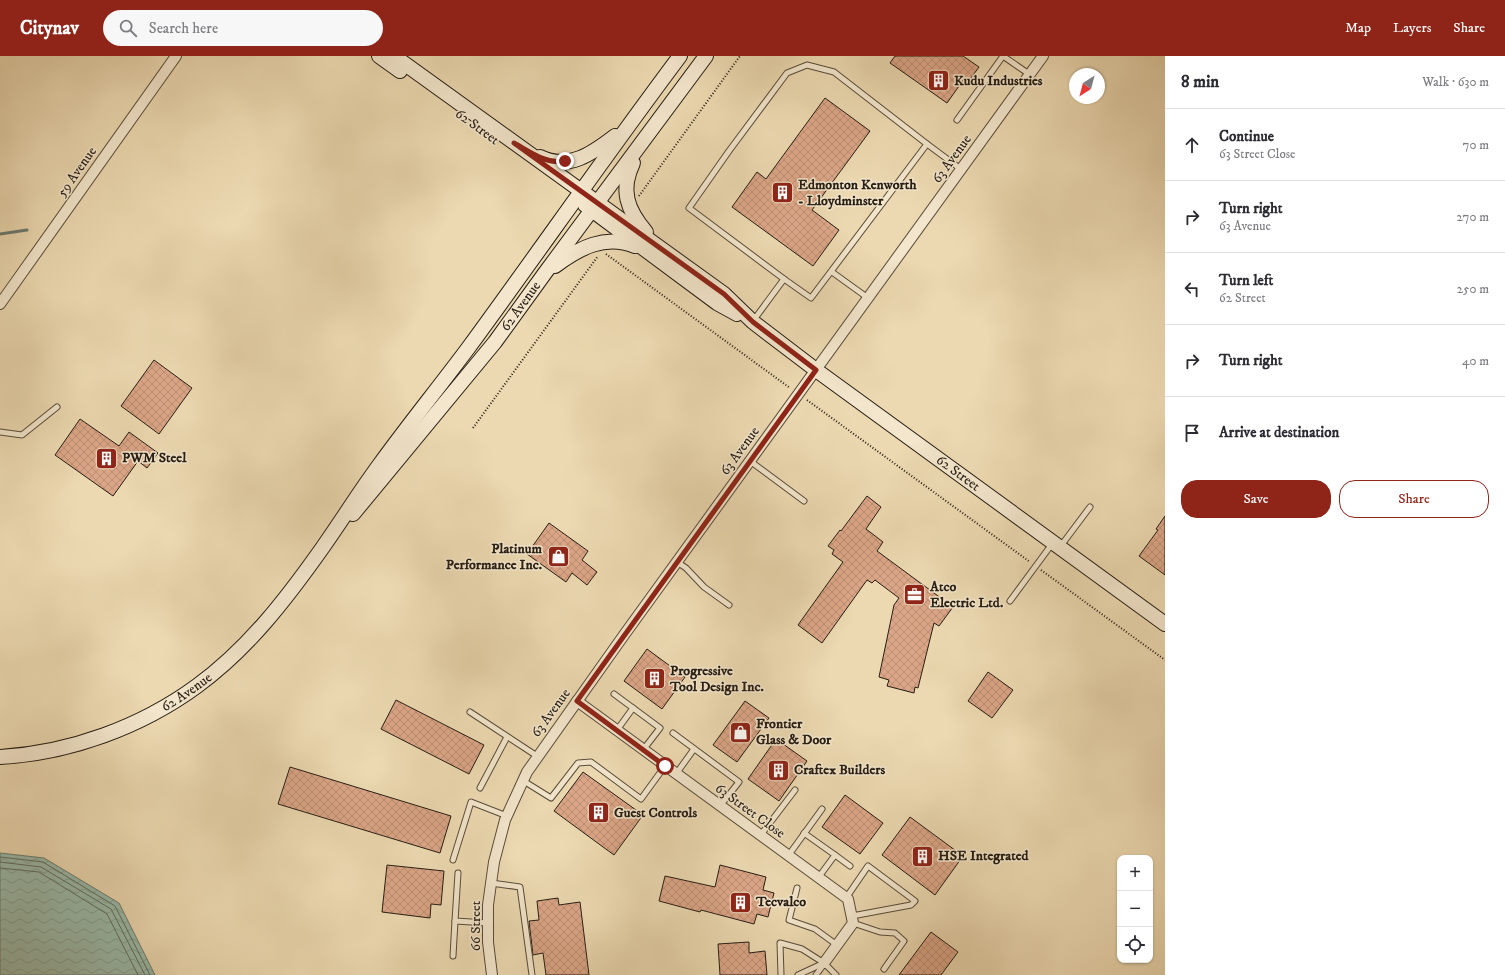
<!DOCTYPE html>
<meta charset="utf-8">
<style>
:root{--surface:#fff;--page:#f7f7f7;--text:#2b2b33;--muted:#7c7c81;--line:#e1e1e2;--accent:#8f2418}
body{margin:0;font-family:"IM FELL DW Pica",serif;background:var(--page);color:var(--text)}
.controls{position:absolute;right:12px;bottom:12px;display:grid;overflow:hidden;border-radius:8px;box-shadow:0 1px 3px #0004}
.controls button{width:36px;height:36px;display:grid;place-items:center;padding:0;border:0;border-bottom:1px solid var(--line);background:var(--surface);color:var(--text);font:20px sans-serif}
.compass{position:absolute;left:1069px;top:12px;width:36px;height:36px;border-radius:50%;background:var(--surface);box-shadow:0 1px 3px #0004;rotate:216deg}
.stop{position:absolute;width:12px;height:12px;margin:-9px;border:3px solid #8f2418;border-radius:50%;background:#fff}
.stop.end{background:#8f2418;border-color:#fff;box-shadow:0 1px 4px #0008}
.list{margin:0;padding:0;list-style:none}
h2{display:flex;justify-content:space-between;align-items:center;height:52px;margin:0;padding:0 16px;font-size:17px}
h2 small{font-size:13px;font-weight:400;color:var(--muted)}
.list li{display:grid;grid-template-columns:26px 1fr auto;gap:12px;align-items:center;box-sizing:border-box;height:72px;padding:0 16px;border-top:1px solid var(--line)}
.list b{display:block;font-size:15px;white-space:nowrap}
.list p{margin:0;font-size:13px;white-space:nowrap;color:var(--muted)}
.list em{font-size:13px;font-style:normal;color:var(--muted)}
.actions{display:flex;gap:8px;padding:12px 16px}
.actions a{flex:1;padding:9px 0;border:1px solid var(--accent);border-radius:16px;text-align:center;font-size:14px;color:var(--accent)}
.actions .main{background:var(--accent);color:#fff}
.icon{flex:none;width:22px;height:22px;fill:none;stroke:currentColor;stroke-width:2;stroke-linecap:round;stroke-linejoin:round}
.map{position:relative;flex:none;width:1165px;height:919px;overflow:hidden}
header{display:flex;align-items:center;gap:24px;box-sizing:border-box;height:56px;padding:0 20px;background:var(--accent);color:#fff}
header strong{font-size:19px}
nav{display:flex;gap:22px;margin-inline-start:auto;font-size:14px}
.search{width:280px;height:36px;background:var(--page);display:flex;align-items:center;gap:10px;box-sizing:border-box;padding:0 14px;border-radius:22px;color:var(--muted);font-size:15px}
main{display:flex}
aside{flex:1;background:var(--surface)}
.map>svg:first-child{display:block}
</style>
<header>
<strong>Citynav</strong>
<div class="search"><svg class="icon" aria-label="search" viewBox="0 0 24 24"><circle cx="10" cy="10" r="6"/><path d="M15 15l6 6"/></svg>Search here</div>
<nav><a>Map</a><a>Layers</a><a>Share</a></nav>
</header>
<main>
<div class="map">
<svg width="1165" height="919" viewBox="0 0 1165 919">
<defs>
<pattern id="water-waves" width="16" height="10" patternUnits="userSpaceOnUse"><rect width="16" height="10" fill="#99baaa"/><path d="M0 5q4-4 8 0t8 0" fill="none" stroke="#849f91"/></pattern>
<pattern id="building-cross-hatch" width="8" height="8" patternUnits="userSpaceOnUse"><rect width="8" height="8" fill="#dba687"/><path d="M0 0l8 8M0 8l8-8" fill="none" stroke="#bc8e74"/></pattern>
</defs>
<rect width="100%" height="100%" fill="#ecd9b1"/>
<filter id="stains"><feTurbulence type="fractalNoise" baseFrequency=".005" numOctaves="4"/><feColorMatrix values="0 0 0 0 .2 0 0 0 0 .09 0 0 0 0 .02 0 0 0 .5 -.17"/></filter>
<radialGradient id="worn" r=".72"><stop offset=".6" stop-color="#630" stop-opacity="0"/><stop offset="1" stop-color="#630" stop-opacity=".3"/></radialGradient>
<path fill="url(#water-waves)" stroke="#6b7b6e" d="M 0,797 L 44,802 L 119,847 L 155,919 L 0,919 Z"/>
<g fill="none" stroke-linecap="round" stroke-linejoin="round">
<g stroke="#606c5e" stroke-width="1">
<path d="M 0,801 L 43,806 L 115,850 L 150,919"/>
<path d="M 0,806 L 41,811 L 111,853 L 145,919"/>
<path d="M 0,812 L 39,816 L 107,858 L 138,919"/>
</g>
<path stroke="#6b7b6e" stroke-width="3" d="M 0,178 L 27,174"/>
</g>
<g fill="url(#building-cross-hatch)" stroke="#261d13">
<path d="M 895,0 L 963,0 L 979,11 L 968,26 L 964,23 L 947,47 L 890,7 Z"/>
<path d="M 825,42 L 870,75 L 812,154 L 839,174 L 813,210 L 732,151 L 757,116 L 766,123 Z"/>
<path d="M 154,304 L 192,332 L 159,378 L 121,350 Z"/>
<path d="M 80,363 L 119,390 L 129,376 L 158,397 L 147,412 L 138,405 L 113,440 L 55,399 Z"/>
<path d="M 867,440 L 881,451 L 866,473 L 883,486 L 877,495 L 953,551 L 939,570 L 934,567 L 918,632 L 915,631 L 914,637 L 887,630 L 889,624 L 879,621 L 894,549 L 899,542 L 875,524 L 872,527 L 867,524 L 822,587 L 798,569 L 843,506 L 832,498 L 834,494 L 828,490 L 840,474 L 841,475 Z"/>
<path d="M 1165,460 L 1165,519 L 1139,500 L 1158,474 L 1156,473 Z"/>
<path d="M 549,467 L 588,495 L 582,504 L 597,516 L 587,529 L 572,517 L 566,526 L 527,498 Z"/>
<path d="M 647,593 L 685,621 L 662,653 L 624,625 Z"/>
<path d="M 988,616 L 1013,634 L 992,662 L 968,645 Z"/>
<path d="M 396,644 L 484,689 L 469,718 L 381,673 Z"/>
<path d="M 745,645 L 769,662 L 737,706 L 713,689 Z"/>
<path d="M 776,683 L 807,705 L 779,745 L 748,723 Z"/>
<path d="M 290,711 L 451,760 L 440,797 L 278,748 Z"/>
<path d="M 583,716 L 643,759 L 614,799 L 554,755 Z"/>
<path d="M 845,739 L 883,767 L 860,798 L 822,771 Z"/>
<path d="M 910,761 L 963,800 L 935,839 L 882,799 Z"/>
<path d="M 387,809 L 444,815 L 441,849 L 431,848 L 430,862 L 382,856 Z"/>
<path d="M 720,809 L 766,821 L 763,834 L 774,837 L 768,861 L 757,858 L 754,868 L 701,854 L 700,856 L 659,845 L 665,820 L 715,831 Z"/>
<path d="M 558,842 L 559,849 L 580,846 L 589,919 L 546,919 L 543,897 L 533,899 L 529,865 L 539,864 L 537,845 Z"/>
<path d="M 931,876 L 958,896 L 941,919 L 899,919 Z"/>
<path d="M 749,886 L 749,897 L 765,895 L 767,919 L 720,919 L 718,888 Z"/>
</g>
<g fill="none" stroke-linecap="round" stroke-linejoin="round">
<defs>
<g id="service">
<path d="M 957,64 L 1003,0 L 1029,18"/>
<path d="M 832,216 L 868,242"/>
<path d="M 784,223 L 689,152 L 729,95 L 787,17 L 807,9 L 834,16 L 927,88"/>
<path d="M 753,265 L 784,223 L 811,242 L 927,88 L 962,114"/>
<path d="M 0,376 L 22,379 L 57,351"/>
<path d="M 750,405 L 804,445"/>
<path d="M 1060,491 L 1090,451"/>
<path d="M 677,506 L 686,512 L 704,531 L 729,549"/>
<path d="M 1010,545 L 1052,488"/>
<path d="M 614,638 L 633,652"/>
<path d="M 470,656 L 537,700"/>
<path d="M 617,674 L 633,652 L 660,672 L 643,694"/>
<path d="M 673,677 L 739,726 L 720,750"/>
<path d="M 676,718 L 694,693"/>
<path d="M 522,724 L 551,742 L 578,707 L 591,706 L 641,743 L 665,710"/>
<path d="M 480,732 L 507,681"/>
<path d="M 804,777 L 835,799 L 818,822"/>
<path d="M 760,780 L 795,734"/>
<path d="M 835,799 L 850,810"/>
<path d="M 788,800 L 822,753"/>
<path d="M 453,804 L 471,746 L 507,760"/>
<path d="M 458,817 L 455,865 L 488,867"/>
<path d="M 491,827 L 520,831 L 532,919"/>
<path d="M 797,832 L 789,864 L 815,873 L 837,889"/>
<path d="M 846,842 L 868,810 L 915,845 L 911,849 L 852,860"/>
<path d="M 853,867 L 880,876 L 895,877 L 904,885 L 884,913"/>
<path d="M 453,900 L 455,865"/>
<path d="M 781,919 L 780,887 L 802,893 L 824,907 L 836,919"/>
<path d="M 798,919 L 824,907"/>
<path d="M 816,919 L 824,908"/>
</g>
<g id="minor">
<path d="M 0,248 L 176,0"/>
<path d="M 577,645 L 848,843 L 853,867 L 824,907"/>
<path d="M 492,919 L 488,886 L 488,849 L 494,806 L 505,764 L 527,716 L 624,579 L 1043,0"/>
</g>
<g id="secondary">
<path d="M 379,0 L 400,15"/>
<path id="s1" d="M 394,0 L 724,238 L 753,266 L 816,314 L 1165,568"/>
<path d="M 540,101 C 568,115 593,97 615,80"/>
<path d="M 633,107 C 620,134 627,154 646,176"/>
<path d="M 585,149 L 717,247 L 737,258"/>
<path d="M 555,210 C 579,192 605,178 635,190"/>
<path id="s2" d="M 353,458 L 495,286 L 545,217 L 706,0"/>
<path id="s3" d="M 0,701 C 70,697 141,671 197,630 C 248,593 287,542 323,491 C 342,464 360,435 380,408 C 409,368 440,330 469,291 C 540,194 608,96 680,0"/>
</g>
</defs>
<use href="#service" stroke="#584c3a" stroke-width="7"/>
<use href="#minor" stroke="#584c3a" stroke-width="12"/>
<use href="#secondary" stroke="#261d13" stroke-width="16"/>
<g stroke="#261d13" stroke-width="2" stroke-dasharray="1 2" stroke-linecap="butt">
<path d="M 639,140 L 740,0"/>
<path d="M 606,198 L 790,332"/>
<path d="M 807,344 L 1030,506"/>
<path d="M 473,372 L 598,200"/>
<path d="M 1041,514 L 1165,604"/>
</g>
<use href="#service" stroke="#f3e6cc" stroke-width="5"/>
<use href="#minor" stroke="#f3e6cc" stroke-width="10"/>
<use href="#secondary" stroke="#f3e6cc" stroke-width="14"/>
</g>
<g fill="none" stroke-linecap="round" stroke-linejoin="round">
<path stroke="#8f2418" stroke-width="5" d="M 565,105 C 547,109 529,95 514,87 L 724,238 L 753,266 L 816,314 L 577,645 L 665,710"/>
</g>
<defs>
<symbol id="building-square" viewBox="-11 -11 22 22"><rect x="-9" y="-9" width="18" height="18" rx="4" fill="#8f2418" stroke="#f3e6cc"/><path d="M-4-6H4V6H1V3H-1V6H-4ZM-2.5-4.3h1.7v1.8h-1.7ZM.8-4.3h1.7v1.8H.8ZM-2.5-1h1.7V.8h-1.7ZM.8-1h1.7V.8H.8Z" fill="#fff"/></symbol>
<symbol id="shop-square" viewBox="-11 -11 22 22"><rect x="-9" y="-9" width="18" height="18" rx="4" fill="#8f2418" stroke="#f3e6cc"/><path d="M-5-2.5h2.3a2.7 3.5 0 0 1 5.4 0H5L5.5 6h-11ZM-1.5-2.5h3a1.5 2.3 0 0 0-3 0Z" fill="#fff"/></symbol>
<symbol id="office-square" viewBox="-11 -11 22 22"><rect x="-9" y="-9" width="18" height="18" rx="4" fill="#8f2418" stroke="#f3e6cc"/><path d="M-6-3h4V-5.5h4V-3h4V5H-6ZM-1-4.5V-3h2v-1.5ZM-6 0V1H6V0Z" fill="#fff"/></symbol>
</defs>
<g fill-rule="evenodd">
<use href="#building-square" x="926" y="12" width="25" height="25"/>
<use href="#building-square" x="770" y="124" width="25" height="25"/>
<use href="#building-square" x="94" y="390" width="25" height="25"/>
<use href="#shop-square" x="546" y="488" width="25" height="25"/>
<use href="#office-square" x="902" y="526" width="25" height="25"/>
<use href="#building-square" x="642" y="610" width="25" height="25"/>
<use href="#shop-square" x="728" y="664" width="25" height="25"/>
<use href="#building-square" x="766" y="702" width="25" height="25"/>
<use href="#building-square" x="586" y="744" width="25" height="25"/>
<use href="#building-square" x="910" y="788" width="25" height="25"/>
<use href="#building-square" x="728" y="834" width="25" height="25"/>
</g>
<g text-anchor="middle" dominant-baseline="central" stroke-width="3" stroke-linejoin="round" paint-order="stroke">
<g font-size="14" font-weight="bold" fill="#261d13" stroke="#f3e6cc" text-anchor="start">
<text x="954" y="25">Kudu Industries</text>
<text x="798" y="129">Edmonton Kenworth<tspan x="798" dy="16">- Lloydminster</tspan></text>
<text x="122" y="402">PWM Steel</text>
<text x="542" y="493" text-anchor="end">Platinum<tspan x="542" dy="16">Performance Inc.</tspan></text>
<text x="930" y="531">Atco<tspan x="930" dy="16">Electric Ltd.</tspan></text>
<text x="670" y="615">Progressive<tspan x="670" dy="16">Tool Design Inc.</tspan></text>
<text x="756" y="668">Frontier<tspan x="756" dy="16">Glass &amp; Door</tspan></text>
<text x="794" y="714">Craftex Builders</text>
<text x="614" y="757">Guest Controls</text>
<text x="938" y="800">HSE Integrated</text>
<text x="756" y="846">Tecvalco</text>
</g>
<g font-size="14" fill="#261d13" stroke="#f3e6cc">
<text transform="translate(477 71) rotate(36)">62 Street</text>
<text transform="translate(952 103) rotate(-54)">63 Avenue</text>
<text transform="translate(77 116) rotate(-55)">59 Avenue</text>
<text stroke="none"><textPath href="#s2" startOffset="267">62 Avenue</textPath></text>
<text transform="translate(740 395) rotate(-54)">63 Avenue</text>
<text stroke="none"><textPath href="#s1" startOffset="702">62 Street</textPath></text>
<text stroke="none"><textPath href="#s3" startOffset="200">62 Avenue</textPath></text>
<text transform="translate(551 657) rotate(-54)">63 Avenue</text>
<text transform="translate(750 755) rotate(36)">63 Street Close</text>
<text transform="translate(476 870) rotate(-90)">66 Street</text>
</g>
</g>
<rect width="100%" height="100%" filter="url(#stains)"/>
<rect width="100%" height="100%" fill="url(#worn)"/>
</svg>
<div class="controls">
<button>+</button>
<button>−</button>
<button><svg class="icon" aria-label="locate" viewBox="0 0 24 24"><circle cx="12" cy="12" r="6"/><path d="M12 2v4M12 18v4M2 12h4M18 12h4"/></svg></button>
</div>
<svg class="compass" viewBox="-18 -18 36 36"><path d="M0-13l5 13h-10z" fill="#e53935"/><path d="M0 13l5-13h-10z" fill="#7c7c81"/></svg>
<div class="stop" style="left:665px;top:710px"></div>
<div class="stop end" style="left:565px;top:105px"></div>
</div>
<aside>
<h2>8 min<small>Walk · 630 m</small></h2>
<ul class="list">
<li><svg class="icon" aria-label="ahead" viewBox="0 0 24 24"><path d="M12 20V5M6 11l6-6 6 6"/></svg><div><b>Continue</b><p>63 Street Close</p></div><em>70 m</em></li>
<li><svg class="icon" aria-label="right" viewBox="0 0 24 24"><path d="M7 20v-9h11M14 6l5 5-5 5"/></svg><div><b>Turn right</b><p>63 Avenue</p></div><em>270 m</em></li>
<li><svg class="icon" aria-label="left" viewBox="0 0 24 24"><path d="M17 20v-9H6M10 6l-5 5 5 5"/></svg><div><b>Turn left</b><p>62 Street</p></div><em>250 m</em></li>
<li><svg class="icon" aria-label="right" viewBox="0 0 24 24"><path d="M7 20v-9h11M14 6l5 5-5 5"/></svg><div><b>Turn right</b></div><em>40 m</em></li>
<li><svg class="icon" aria-label="arrive" viewBox="0 0 24 24"><path d="M6 21V4h12l-3 4 3 4H6"/></svg><div><b>Arrive at destination</b></div></li>
</ul>
<div class="actions"><a class="main">Save</a><a>Share</a></div>
</aside>
</main>
